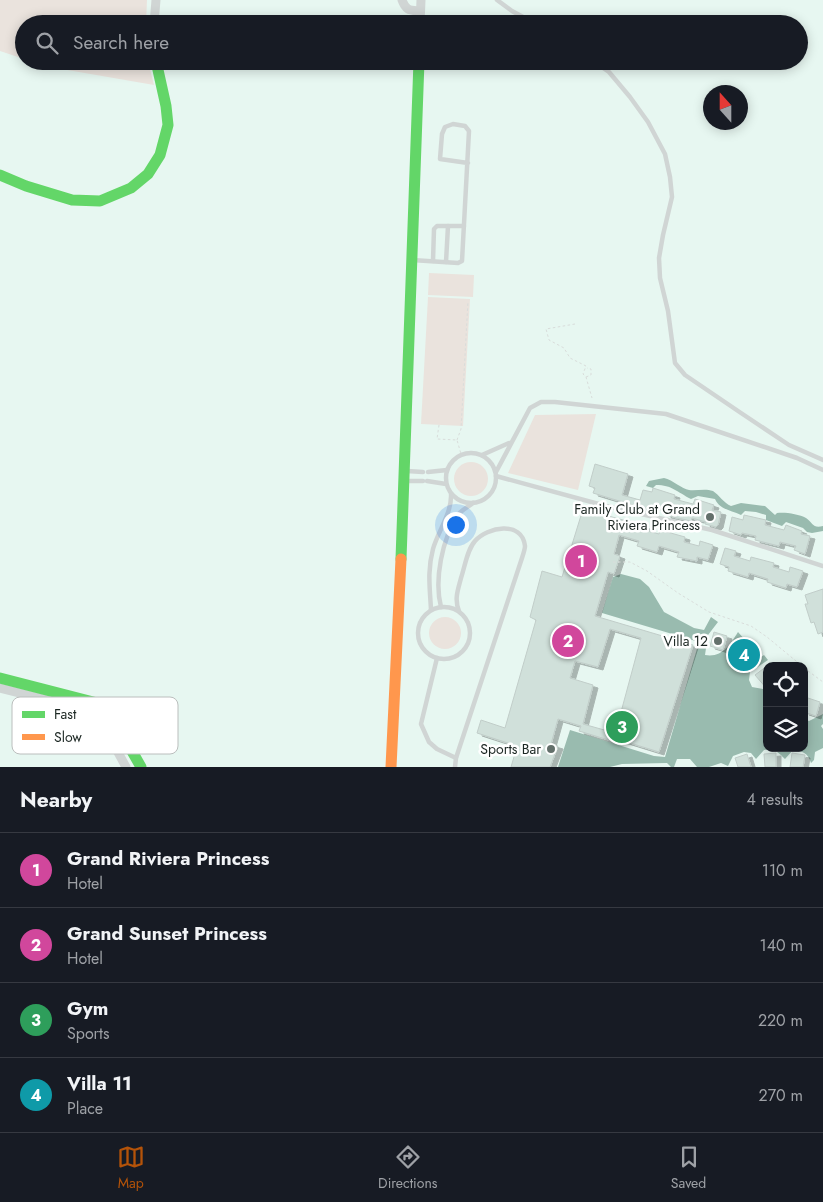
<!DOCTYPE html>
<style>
:root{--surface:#171b24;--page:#242831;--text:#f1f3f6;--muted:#9ea1a6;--line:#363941;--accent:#b45309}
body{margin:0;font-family:Jost,sans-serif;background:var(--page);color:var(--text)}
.controls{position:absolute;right:15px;bottom:15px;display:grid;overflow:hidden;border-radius:10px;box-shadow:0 2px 12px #0003}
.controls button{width:45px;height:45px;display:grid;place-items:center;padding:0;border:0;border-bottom:1px solid var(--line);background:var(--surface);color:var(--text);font:25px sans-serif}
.compass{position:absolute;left:703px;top:85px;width:45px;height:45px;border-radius:50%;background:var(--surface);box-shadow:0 2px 12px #0003;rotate:339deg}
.you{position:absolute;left:455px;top:524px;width:18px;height:18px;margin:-12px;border:4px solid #fff;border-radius:50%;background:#1a73e8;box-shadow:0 0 0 8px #1a73e833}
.badge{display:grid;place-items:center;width:32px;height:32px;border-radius:50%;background:var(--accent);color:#fff;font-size:16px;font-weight:700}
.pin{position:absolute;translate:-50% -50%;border:2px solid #fff;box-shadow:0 1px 5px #0006}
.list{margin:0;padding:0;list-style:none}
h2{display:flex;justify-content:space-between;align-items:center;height:65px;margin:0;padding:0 20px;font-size:21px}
h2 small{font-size:16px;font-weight:400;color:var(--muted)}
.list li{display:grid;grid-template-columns:32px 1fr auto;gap:15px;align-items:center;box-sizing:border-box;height:75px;padding:0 20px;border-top:1px solid var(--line)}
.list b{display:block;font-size:19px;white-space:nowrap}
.list p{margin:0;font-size:16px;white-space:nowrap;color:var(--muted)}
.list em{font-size:16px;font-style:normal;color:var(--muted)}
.icon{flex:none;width:28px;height:28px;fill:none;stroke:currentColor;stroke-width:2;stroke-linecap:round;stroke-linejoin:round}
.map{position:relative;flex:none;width:823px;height:767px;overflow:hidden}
.search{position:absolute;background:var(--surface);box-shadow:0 2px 12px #0003;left:15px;right:15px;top:15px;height:55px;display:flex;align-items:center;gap:12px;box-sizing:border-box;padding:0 18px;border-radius:28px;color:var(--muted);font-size:19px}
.sheet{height:365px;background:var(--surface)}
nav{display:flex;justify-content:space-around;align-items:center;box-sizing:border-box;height:70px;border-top:1px solid var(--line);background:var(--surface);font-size:14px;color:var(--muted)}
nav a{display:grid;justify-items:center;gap:2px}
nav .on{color:var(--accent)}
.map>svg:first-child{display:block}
</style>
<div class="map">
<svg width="823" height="767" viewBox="0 0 823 767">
<defs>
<filter id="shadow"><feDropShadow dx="5" dy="3" stdDeviation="0" flood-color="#0004"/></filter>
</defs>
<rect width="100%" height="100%" fill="#e7f7f1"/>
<g fill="#eae3dd">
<path d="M 0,0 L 147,0 L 146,24 L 24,24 L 24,59 L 0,51 Z"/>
<path d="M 29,61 L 148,61 L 154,85 L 50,67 Z"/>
<path d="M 429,273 L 474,275 L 473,297 L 428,295 Z"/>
<path d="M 428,297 L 470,299 L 463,426 L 421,424 Z"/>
<path d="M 596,414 L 578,490 L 508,473 L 535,415 Z"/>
<circle cx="471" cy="479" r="17"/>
<circle cx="445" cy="633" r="16"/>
</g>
<g fill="#99bbaf">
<path d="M 664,478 C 673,480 682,489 689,490 C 697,491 705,488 713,491 C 719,495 724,503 731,506 L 741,503 L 765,506 L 775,515 L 777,513 C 785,512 799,514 806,518 C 813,523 813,529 823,526 L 823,531 L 812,533 L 807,532 L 803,528 L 786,522 L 782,526 L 766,520 L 766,515 L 756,512 L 745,511 L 741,515 C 731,510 720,510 715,499 L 698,496 L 691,499 C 677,492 672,485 656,485 L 653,488 L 646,486 L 649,481 Z"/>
<path d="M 621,574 L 640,579 L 649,587 L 664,612 L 694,628 L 704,630 L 711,617 L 718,622 L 708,635 L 705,655 C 722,658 730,645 738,632 L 746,641 L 729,657 L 740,669 L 749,665 L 764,655 L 768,660 L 750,672 L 749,680 L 752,687 L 763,689 L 767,687 L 767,748 L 804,748 L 804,719 L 809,721 L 823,714 L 823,724 L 821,726 L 823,729 L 823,748 L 815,752 L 814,760 L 811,763 C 808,753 803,751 793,750 L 785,759 C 778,752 774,748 764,750 L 756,759 L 751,753 L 744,752 L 733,756 L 728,766 L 721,763 L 709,767 L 697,767 L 690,759 L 677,759 L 674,767 L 671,767 L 667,763 L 622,764 L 610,767 L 558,767 L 570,730 L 654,756 L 665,757 L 699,642 L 602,613 L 613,577 Z"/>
</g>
<g fill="#d0e0da" stroke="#c1cdc9" filter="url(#shadow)">
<path d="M 595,464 L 628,474 L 622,495 L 640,500 L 643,490 L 652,492 L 653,488 L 675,495 L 674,499 L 693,504 L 695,499 L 714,505 L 712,510 L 721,512 L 718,525 L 716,527 L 705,524 L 706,522 L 692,518 L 691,521 L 677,518 L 666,515 L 667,510 L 652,506 L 650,512 L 638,508 L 639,507 L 593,493 L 595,488 L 589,486 Z"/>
<path d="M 583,509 L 645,526 L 644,530 L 659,534 L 660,530 L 685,537 L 684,542 L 699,546 L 700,541 L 713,545 L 708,560 L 697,557 L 697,561 L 677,557 L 679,552 L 659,546 L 657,552 L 637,546 L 639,541 L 619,535 L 614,554 L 620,556 L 614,574 L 608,572 L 595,616 L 693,645 L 659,752 L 614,738 L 641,638 L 610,629 L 598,667 L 575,661 L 570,678 L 593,685 L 583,724 L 615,733 L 612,741 L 579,731 L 581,726 L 558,719 L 551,744 L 558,746 L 550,767 L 511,767 L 516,750 L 509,748 L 511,744 L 477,733 L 481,720 L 505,728 L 536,620 L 530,617 L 542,571 L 562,577 Z"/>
<path d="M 744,515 L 766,520 L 765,525 L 784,530 L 786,525 L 802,531 L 801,534 L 810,536 L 805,554 L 794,550 L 796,546 L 780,542 L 779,546 L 755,540 L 756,536 L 742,533 L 741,535 L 729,531 L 732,517 L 743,520 Z"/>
<path d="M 725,548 L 736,551 L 734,556 L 750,561 L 751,557 L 774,563 L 773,567 L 789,572 L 790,567 L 803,571 L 797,587 L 787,584 L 786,588 L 767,582 L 768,579 L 749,573 L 748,577 L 728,571 L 729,567 L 720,564 Z"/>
<path d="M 823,589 L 823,632 L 818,634 L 814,622 L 811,623 L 805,604 L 808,604 L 805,595 Z"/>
<path d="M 714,632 L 727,636 L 723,650 L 710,646 Z"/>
<path d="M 743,646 L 754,656 L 745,665 L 735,655 Z"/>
<path d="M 767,666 L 767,689 L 755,675 Z"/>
<path d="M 808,698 L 820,702 L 816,716 L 804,712 Z"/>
<path d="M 776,753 L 776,767 L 765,767 L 764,754 Z"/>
<path d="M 792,753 L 805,755 L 803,767 L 790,767 Z"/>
<path d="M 747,754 L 751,767 L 738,767 L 735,758 Z"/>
</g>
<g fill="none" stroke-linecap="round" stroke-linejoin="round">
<g stroke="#d9dddb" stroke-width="1" stroke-dasharray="2.5 2.5" stroke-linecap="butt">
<path d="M 575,324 L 546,329 L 549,340 L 564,348 L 570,358 L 586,366 L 583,374 L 586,377 L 592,398"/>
<path d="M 586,377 L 591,375 L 591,369 L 587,368"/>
<path d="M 439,425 L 437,439 L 457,440 L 461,454"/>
<path d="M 457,440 L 461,429 L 468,301"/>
<path d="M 613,562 L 630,562 L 647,571 L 678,593 L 709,612 L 751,626 L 767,637 L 802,666"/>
<path d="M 804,668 L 823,682"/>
</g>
<g stroke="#d0d5d4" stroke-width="4.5">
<path d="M 497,0 L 512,11 L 536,24"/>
<path d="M 593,61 L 609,72 L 630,97 L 648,122 L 665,154 L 670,177 L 672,197 L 663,235 L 659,258 L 660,278 L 668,311 L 675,363 L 685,375 L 741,413 L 789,445 L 823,460"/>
<path d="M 412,260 L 458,263 L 462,261 C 464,218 467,175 469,131 L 465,126 L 453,124 L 445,127 L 442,134 L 440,159 L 468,163"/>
<path d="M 433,261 L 434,229 L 437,226 L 464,226"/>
<path d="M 446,262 L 448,226"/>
<circle cx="471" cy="478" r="25"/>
<path d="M 482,455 L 509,443"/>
<path d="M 407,471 L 423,472"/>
<path d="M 428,472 L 447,470"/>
<path d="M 496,472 L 530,408 L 541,402 L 555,402 L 666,414 L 797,458 L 823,470"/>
<path d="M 496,476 L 606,506 L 712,530 L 823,566"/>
<path d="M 406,481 L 423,481"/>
<path d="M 427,481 L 446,484"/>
<path d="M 441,607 C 434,580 442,539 458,515 C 461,510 468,507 473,503"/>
<circle cx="444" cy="633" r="26"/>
<path d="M 431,610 C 430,589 427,571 433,549 C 438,531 452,513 451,494"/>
<path d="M 437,658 L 421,724 L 429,742 L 437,749 L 456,758"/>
<path d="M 455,767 L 456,758 L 522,558 C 523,555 525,549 525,546 C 522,520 487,527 475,541 C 467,550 465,566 461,578 C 458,590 454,599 459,611"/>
</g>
<g stroke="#d0d5d4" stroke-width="9">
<path d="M 402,0 C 406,11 410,10 420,11"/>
<path d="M 154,24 L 156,0"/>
<path d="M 420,24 L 421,0"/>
<path d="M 0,688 L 91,711 L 102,723 L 126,767"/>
</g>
<g stroke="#63d668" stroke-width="11">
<path d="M 0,175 L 26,186 L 72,200 L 100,201 L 131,188 L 148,174 L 160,155 L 168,125 L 166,106 L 156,61"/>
<path d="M 401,559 L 419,61"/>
<path d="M 0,678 L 101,704 L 112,716 L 141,767"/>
</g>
<path stroke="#ff974d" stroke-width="11" d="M 391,767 L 401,559"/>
</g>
<g fill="#63706b" stroke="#fff" stroke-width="2">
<circle cx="710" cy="517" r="5"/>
<circle cx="718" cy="641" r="5"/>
<circle cx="551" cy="749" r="5"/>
</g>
<g text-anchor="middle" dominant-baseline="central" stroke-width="5" stroke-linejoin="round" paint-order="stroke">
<g font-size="14" fill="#1c2723" stroke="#fff" text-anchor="end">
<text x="700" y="509">Family Club at Grand<tspan x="700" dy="16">Riviera Princess</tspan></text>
<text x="708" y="641">Villa 12</text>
<text x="541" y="749">Sports Bar</text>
</g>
</g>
<rect x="12" y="697" width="166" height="57" rx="8" fill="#fff" stroke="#bbbebd" stroke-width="1"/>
<rect x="22" y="711" width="23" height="7" fill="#63d668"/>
<rect x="22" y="734" width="23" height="6" fill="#ff974d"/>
<g font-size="14" fill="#1c2723">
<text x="54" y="719">Fast</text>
<text x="54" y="742">Slow</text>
</g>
</svg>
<div class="controls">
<button><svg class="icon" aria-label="locate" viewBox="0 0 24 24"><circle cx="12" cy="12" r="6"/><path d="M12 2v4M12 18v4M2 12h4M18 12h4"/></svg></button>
<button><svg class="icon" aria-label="layers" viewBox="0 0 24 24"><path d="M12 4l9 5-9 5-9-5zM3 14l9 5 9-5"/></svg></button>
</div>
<svg class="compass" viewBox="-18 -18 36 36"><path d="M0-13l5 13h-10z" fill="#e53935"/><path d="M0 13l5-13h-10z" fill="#9ea1a6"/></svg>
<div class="you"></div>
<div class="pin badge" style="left:581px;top:561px;background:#d1479c">1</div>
<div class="pin badge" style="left:568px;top:641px;background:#d1479c">2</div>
<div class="pin badge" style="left:622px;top:727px;background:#2e9e5b">3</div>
<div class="pin badge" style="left:744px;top:655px;background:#0f9aa8">4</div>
<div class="search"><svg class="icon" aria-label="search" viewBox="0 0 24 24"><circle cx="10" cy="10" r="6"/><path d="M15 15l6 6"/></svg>Search here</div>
</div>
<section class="sheet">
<h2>Nearby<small>4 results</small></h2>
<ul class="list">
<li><span class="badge" style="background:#d1479c">1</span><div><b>Grand Riviera Princess</b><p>Hotel</p></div><em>110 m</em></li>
<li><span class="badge" style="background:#d1479c">2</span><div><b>Grand Sunset Princess</b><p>Hotel</p></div><em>140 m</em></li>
<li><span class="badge" style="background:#2e9e5b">3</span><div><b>Gym</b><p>Sports</p></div><em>220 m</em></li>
<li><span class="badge" style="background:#0f9aa8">4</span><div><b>Villa 11</b><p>Place</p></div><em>270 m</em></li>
</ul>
</section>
<nav>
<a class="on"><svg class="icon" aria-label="map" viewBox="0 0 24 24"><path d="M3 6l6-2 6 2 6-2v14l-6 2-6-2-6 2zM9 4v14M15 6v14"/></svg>Map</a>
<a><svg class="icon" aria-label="directions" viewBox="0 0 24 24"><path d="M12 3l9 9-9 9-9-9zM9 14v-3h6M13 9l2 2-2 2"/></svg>Directions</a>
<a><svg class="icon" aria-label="saved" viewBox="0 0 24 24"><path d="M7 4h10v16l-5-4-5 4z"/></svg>Saved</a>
</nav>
